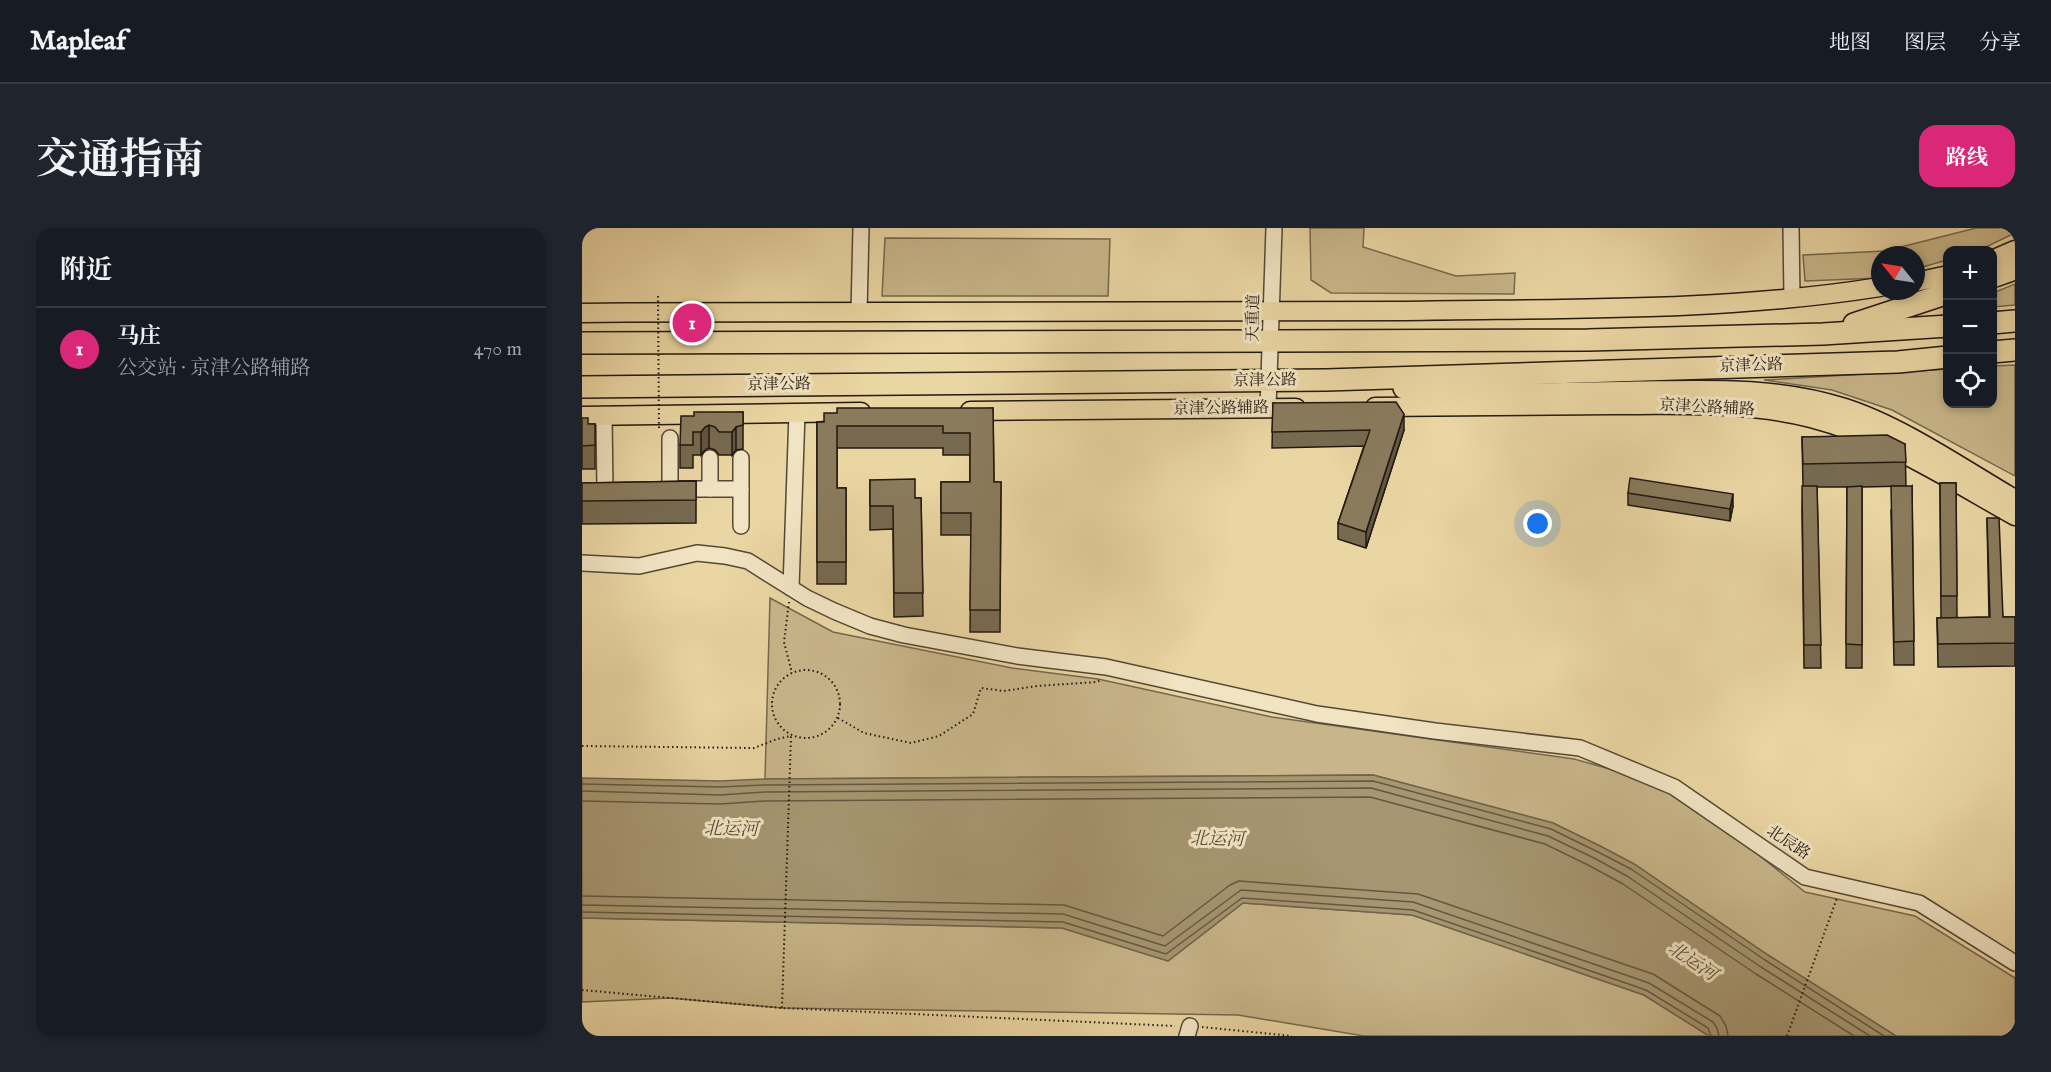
<!DOCTYPE html>
<html lang="zh">
<meta charset="utf-8">
<style>
:root{--surface:#171b24;--page:#20242c;--text:#f1f3f6;--muted:#9ea1a6;--line:#363941;--accent:#db2777}
body{margin:0;font-family:"IM FELL English","Noto Serif SC",serif;background:var(--page);color:var(--text)}
.controls{position:absolute;right:18px;top:18px;display:grid;overflow:hidden;border-radius:12px;box-shadow:0 3px 9px #0003}
.controls button{width:54px;height:54px;display:grid;place-items:center;padding:0;border:0;border-bottom:2px solid var(--line);background:var(--surface);color:var(--text);font:30px sans-serif}
.compass{position:absolute;left:1289px;top:18px;width:54px;height:54px;border-radius:50%;background:var(--surface);box-shadow:0 3px 9px #0003;rotate:300deg}
.you{position:absolute;left:956px;top:296px;width:21px;height:21px;margin:-15px;border:4px solid #fff;border-radius:50%;background:#1a73e8;box-shadow:0 0 0 9px #1a73e833}
.badge{display:grid;place-items:center;width:39px;height:39px;border-radius:50%;background:var(--accent);color:#fff;font-size:20px;font-weight:700}
.pin{position:absolute;translate:-50% -50%;border:3px solid #fff;box-shadow:0 2px 6px #0006}
.list{margin:0;padding:0;list-style:none}
h2{display:flex;justify-content:space-between;align-items:center;height:78px;margin:0;padding:0 24px;font-size:26px}
h2 small{font-size:20px;font-weight:400;color:var(--muted)}
.list li{display:grid;grid-template-columns:39px 1fr auto;gap:18px;align-items:center;box-sizing:border-box;height:84px;padding:0 24px;border-top:2px solid var(--line)}
.list b{display:block;font-size:22px;white-space:nowrap}
.list p{margin:0;font-size:20px;white-space:nowrap;color:var(--muted)}
.list em{font-size:20px;font-style:normal;color:var(--muted)}
.icon{flex:none;width:33px;height:33px;fill:none;stroke:currentColor;stroke-width:2;stroke-linecap:round;stroke-linejoin:round}
.map{position:relative;flex:none;width:1433px;height:808px;overflow:hidden;border-radius:18px}
header{display:flex;align-items:center;gap:36px;box-sizing:border-box;height:84px;padding:0 30px;background:var(--surface);border-bottom:2px solid var(--line)}
header strong{font-size:28px}
nav{display:flex;gap:33px;margin-inline-start:auto;font-size:21px}
.intro{display:flex;align-items:center;justify-content:space-between;box-sizing:border-box;height:144px;padding:0 36px}
h1{margin:0;font-size:42px}
.button{padding:15px 27px;border-radius:18px;background:var(--accent);color:#fff;font-size:21px;font-weight:700}
main{display:flex;gap:36px;padding:0 36px}
aside{flex:1;background:var(--surface);border-radius:18px;box-shadow:0 3px 9px #0003}
.map>svg:first-child{display:block}
</style>
<header>
<strong>Mapleaf</strong>
<nav><a>地图</a><a>图层</a><a>分享</a></nav>
</header>
<div class="intro"><h1>交通指南</h1><a class="button">路线</a></div>
<main>
<aside>
<h2>附近<small></small></h2>
<ul class="list">
<li><span class="badge">1</span><div><b>马庄</b><p>公交站 · 京津公路辅路</p></div><em>470 m</em></li>
</ul>
</aside>
<div class="map">
<svg width="1433" height="808" viewBox="0 0 1433 808">
<rect width="100%" height="100%" fill="#ead6a3"/>
<filter id="stains"><feTurbulence type="fractalNoise" baseFrequency=".00333" numOctaves="4"/><feColorMatrix values="0 0 0 0 .2 0 0 0 0 .09 0 0 0 0 .02 0 0 0 .5 -.17"/></filter>
<radialGradient id="worn" r=".72"><stop offset=".6" stop-color="#630" stop-opacity="0"/><stop offset="1" stop-color="#630" stop-opacity=".3"/></radialGradient>
<g fill="#c8b68a" stroke="#75684e" stroke-width="1.5">
<path d="M 728,0 L 782,0 L 781,19 L 874,48 L 933,45 L 932,66 L 749,65 L 729,52 Z"/>
<path d="M 1394,0 L 1433,0 L 1433,5 L 1398,22 L 1366,22 L 1365,32 L 1334,41 L 1334,27 L 1298,27 L 1298,50 L 1223,53 L 1221,27 L 1303,23 Z"/>
<path d="M 303,10 L 528,11 L 526,68 L 300,68 Z"/>
<path d="M 1433,56 L 1433,77 L 1411,79 L 1411,65 Z"/>
<path d="M 1433,137 L 1433,248 L 1310,182 L 1250,162 L 1182,152 L 1365,141 L 1366,176 L 1410,176 L 1411,138 Z"/>
<path d="M 188,370 L 251,404 L 430,440 L 516,451 L 690,489 L 992,531 L 1092,559 L 1223,664 L 1333,688 L 1433,750 L 1433,808 L 1314,808 L 1186,727 L 1052,636 L 1018,618 L 971,595 L 791,547 L 183,551 Z"/>
<path d="M 661,675 L 830,687 L 1062,767 L 1127,808 L 782,808 L 656,787 L 200,780 L 88,770 L 0,774 L 0,690 L 480,700 L 586,733 Z"/>
</g>
<path fill="#a69671" stroke="#71644b" stroke-width="1.5" d="M 791,547 L 971,595 L 1018,618 L 1052,636 L 1186,727 L 1314,808 L 1127,808 L 1062,767 L 830,687 L 661,675 L 586,733 L 480,700 L 0,690 L 0,550 L 138,553 L 183,551 Z"/>
<g fill="none" stroke-linecap="round" stroke-linejoin="round">
<g stroke="#645841" stroke-width="1.5">
<path d="M 0,556 L 138,559 L 183,557 L 791,553 L 969,601 L 1016,624 L 1049,641 L 1183,732 L 1302,808"/>
<path d="M 0,563 L 138,567 L 183,564 L 789,560 L 966,608 L 1012,630 L 1045,648 L 1179,739 L 1288,808"/>
<path d="M 0,573 L 138,576 L 183,573 L 788,569 L 963,616 L 1008,638 L 1041,656 L 1174,746 L 1272,808"/>
<path d="M 0,668 L 482,677 L 581,708 L 648,657 L 657,653 L 836,666 L 1071,746 L 1138,788 L 1144,798 L 1146,808"/>
<path d="M 0,677 L 481,686 L 583,718 L 659,662 L 831,674 L 1067,755 L 1131,794 L 1135,800 L 1137,808"/>
<path d="M 0,684 L 481,694 L 584,726 L 660,670 L 831,682 L 1064,762 L 1126,800 L 1129,808"/>
</g>
<defs>
<g id="minor">
<path d="M 1209,0 L 1210,70"/>
<path d="M 277,84 L 279,0"/>
<path d="M 686,180 L 692,0"/>
<path d="M 22,188 L 23,263"/>
<path d="M 88,210 L 88,262"/>
<path d="M 128,230 L 128,261"/>
<path d="M 159,230 L 159,298"/>
<path d="M 96,261 L 159,261"/>
<path d="M 0,335 L 57,338 L 115,325 L 143,328 L 166,333 L 225,370 L 252,383 L 288,398 L 322,407 L 435,428 L 524,439 L 735,486 L 853,503 L 998,520 L 1092,559 L 1223,649 L 1337,675 L 1433,735"/>
<path d="M 209,360 L 215,185"/>
<path d="M 605,808 L 608,798"/>
</g>
<g id="major">
<path d="M 1410,32 L 1433,22"/>
<path d="M 1334,54 L 1366,47"/>
<path d="M 0,85 C 274,82 548,86 823,83 C 981,80 1141,84 1298,59"/>
<path d="M 793,179 C 872,179 951,178 1030,177 C 1094,177 1166,174 1229,190 C 1303,209 1367,251 1433,288"/>
<path d="M 388,183 L 714,180"/>
<path d="M 0,188 L 279,184"/>
</g>
<g id="highway">
<path d="M 1410,49 L 1433,41"/>
<path d="M 1410,95 L 1433,93"/>
<path d="M 1272,96 L 1366,65"/>
<path d="M 0,115 L 1006,112 L 1241,106 L 1366,98"/>
<path d="M 1410,124 L 1433,122"/>
<path d="M 0,159 L 744,152 L 1316,134 L 1366,129"/>
<path d="M 822,160 C 901,168 979,166 1058,164 C 1127,163 1195,160 1261,181 C 1318,199 1380,242 1433,273"/>
</g>
</defs>
<use href="#minor" stroke="#544836" stroke-width="18"/>
<use href="#major" stroke="#221911" stroke-width="21"/>
<use href="#highway" stroke="#221911" stroke-width="24"/>
<g stroke="#221911" stroke-width="2" stroke-dasharray="1.5 3" stroke-linecap="butt">
<path d="M 207,374 L 202,414 L 210,445"/>
<circle cx="224" cy="476" r="34"/>
<path d="M 256,490 L 282,505 L 329,515 L 357,508 L 391,486 L 399,460 L 422,463 L 455,458 L 515,454 L 519,452"/>
<path d="M 0,518 L 172,520 L 195,511 L 209,508 L 200,780"/>
<path d="M 0,762 L 200,780 L 593,798"/>
<path d="M 620,799 L 710,808"/>
<path d="M 1205,808 L 1255,670"/>
</g>
<use href="#minor" stroke="#f1e4c3" stroke-width="15"/>
<use href="#major" stroke="#ead6a3" stroke-width="18"/>
<use href="#highway" stroke="#ead6a3" stroke-width="21"/>
<path stroke="#221911" stroke-width="2" stroke-dasharray="1.5 3" stroke-linecap="butt" d="M 76,68 L 77,203"/>
</g>
<g fill="#776a50" stroke="#221911" stroke-width="1.5">
<path d="M 691,175 L 822,202 L 784,320 L 756,311 L 756,295 L 782,218 L 690,220 Z"/>
<path d="M 411,180 L 412,254 L 419,254 L 418,404 L 388,404 L 389,307 L 359,307 L 359,254 L 388,254 L 388,227 L 361,227 L 361,220 L 255,220 L 255,260 L 264,260 L 264,356 L 235,356 L 235,194 Z"/>
<path d="M 161,184 L 161,221 L 154,222 L 150,227 L 137,227 L 133,222 L 127,220 L 123,222 L 119,227 L 111,227 L 111,240 L 98,240 L 98,217 L 112,188 Z"/>
<path d="M 0,190 L 6,196 L 13,196 L 13,241 L 0,241 Z"/>
<path d="M 1220,209 L 1323,216 L 1324,258 L 1280,259 L 1280,440 L 1264,440 L 1265,259 L 1235,259 L 1239,440 L 1222,440 L 1220,281 L 1221,258 Z"/>
<path d="M 288,252 L 333,270 L 339,270 L 341,388 L 312,389 L 311,301 L 288,302 Z"/>
<path d="M 114,253 L 114,295 L 0,296 L 0,255 Z"/>
<path d="M 1358,255 L 1374,255 L 1375,390 L 1407,389 L 1405,290 L 1421,389 L 1433,389 L 1433,438 L 1356,439 L 1355,390 L 1359,390 Z"/>
<path d="M 1330,258 L 1332,437 L 1312,437 L 1309,282 Z"/>
<path d="M 1046,265 L 1151,278 L 1148,293 L 1046,277 Z"/>
</g>
<g fill="#615641" stroke="#221911" stroke-width="1.5">
<path d="M 822,186 L 822,202 L 784,320 L 784,304 Z"/>
<path d="M 127,197 L 127,220 L 123,222 L 119,227 L 119,204 L 123,199 Z"/>
<path d="M 154,199 L 154,222 L 150,227 L 150,204 Z"/>
<path d="M 1151,266 L 1151,278 L 1148,293 L 1148,281 Z"/>
</g>
<g fill="#8a7b5d" stroke="#221911" stroke-width="1.5">
<path d="M 814,174 L 822,186 L 784,304 L 756,295 L 788,202 L 690,204 L 691,175 Z"/>
<path d="M 255,180 L 411,180 L 412,254 L 419,254 L 418,382 L 388,382 L 389,285 L 359,285 L 359,254 L 388,254 L 388,205 L 361,205 L 361,198 L 255,198 L 255,260 L 264,260 L 264,334 L 235,334 L 235,194 L 242,194 L 242,185 L 255,185 Z"/>
<path d="M 112,184 L 161,184 L 161,197 L 154,199 L 150,204 L 137,204 L 133,199 L 127,197 L 123,199 L 119,204 L 111,204 L 111,217 L 98,217 L 99,188 L 112,188 Z"/>
<path d="M 0,190 L 6,190 L 6,196 L 13,196 L 13,217 L 0,218 Z"/>
<path d="M 1305,207 L 1323,216 L 1324,234 L 1221,236 L 1220,209 Z"/>
<path d="M 1048,250 L 1151,266 L 1148,281 L 1046,265 Z"/>
<path d="M 333,251 L 333,270 L 339,270 L 341,365 L 312,365 L 311,278 L 288,278 L 288,252 Z"/>
<path d="M 114,253 L 114,272 L 0,273 L 0,255 Z"/>
<path d="M 1358,255 L 1374,255 L 1375,368 L 1359,368 Z"/>
<path d="M 1220,258 L 1235,258 L 1239,417 L 1222,417 Z"/>
<path d="M 1280,258 L 1280,417 L 1264,416 L 1265,259 Z"/>
<path d="M 1309,258 L 1330,258 L 1332,413 L 1312,414 Z"/>
<path d="M 1405,290 L 1417,290 L 1421,389 L 1433,389 L 1433,415 L 1356,416 L 1355,390 L 1408,389 Z"/>
</g>
<g text-anchor="middle" dominant-baseline="central" stroke-width="6" stroke-linejoin="round" paint-order="stroke">
<g font-size="16" fill="#221911" stroke="#f1e4c3">
<text transform="translate(672 90) rotate(-89)">天重道</text>
<text transform="translate(1169 138) rotate(-2)">京津公路</text>
<text transform="translate(683 153) rotate(-1)">京津公路</text>
<text transform="translate(197 157) rotate(-1)">京津公路</text>
<text transform="translate(1125 180) rotate(3)">京津公路辅路</text>
<text transform="translate(639 181) rotate(-1)">京津公路辅路</text>
<text transform="translate(1206 615) rotate(34)">北辰路</text>
</g>
<g font-size="18" font-style="italic" fill="#574b37" stroke="#f1e4c3">
<text transform="translate(149 602) rotate(1)">北运河</text>
<text transform="translate(635 612) rotate(1)">北运河</text>
<text transform="translate(1110 734) rotate(34)">北运河</text>
</g>
</g>
<rect width="100%" height="100%" filter="url(#stains)"/>
<rect width="100%" height="100%" fill="url(#worn)"/>
</svg>
<div class="controls">
<button>+</button>
<button>−</button>
<button><svg class="icon" aria-label="locate" viewBox="0 0 24 24"><circle cx="12" cy="12" r="6"/><path d="M12 2v4M12 18v4M2 12h4M18 12h4"/></svg></button>
</div>
<svg class="compass" viewBox="-18 -18 36 36"><path d="M0-13l5 13h-10z" fill="#e53935"/><path d="M0 13l5-13h-10z" fill="#9ea1a6"/></svg>
<div class="you"></div>
<div class="pin badge" style="left:110px;top:95px">1</div>
</div>
</main>
